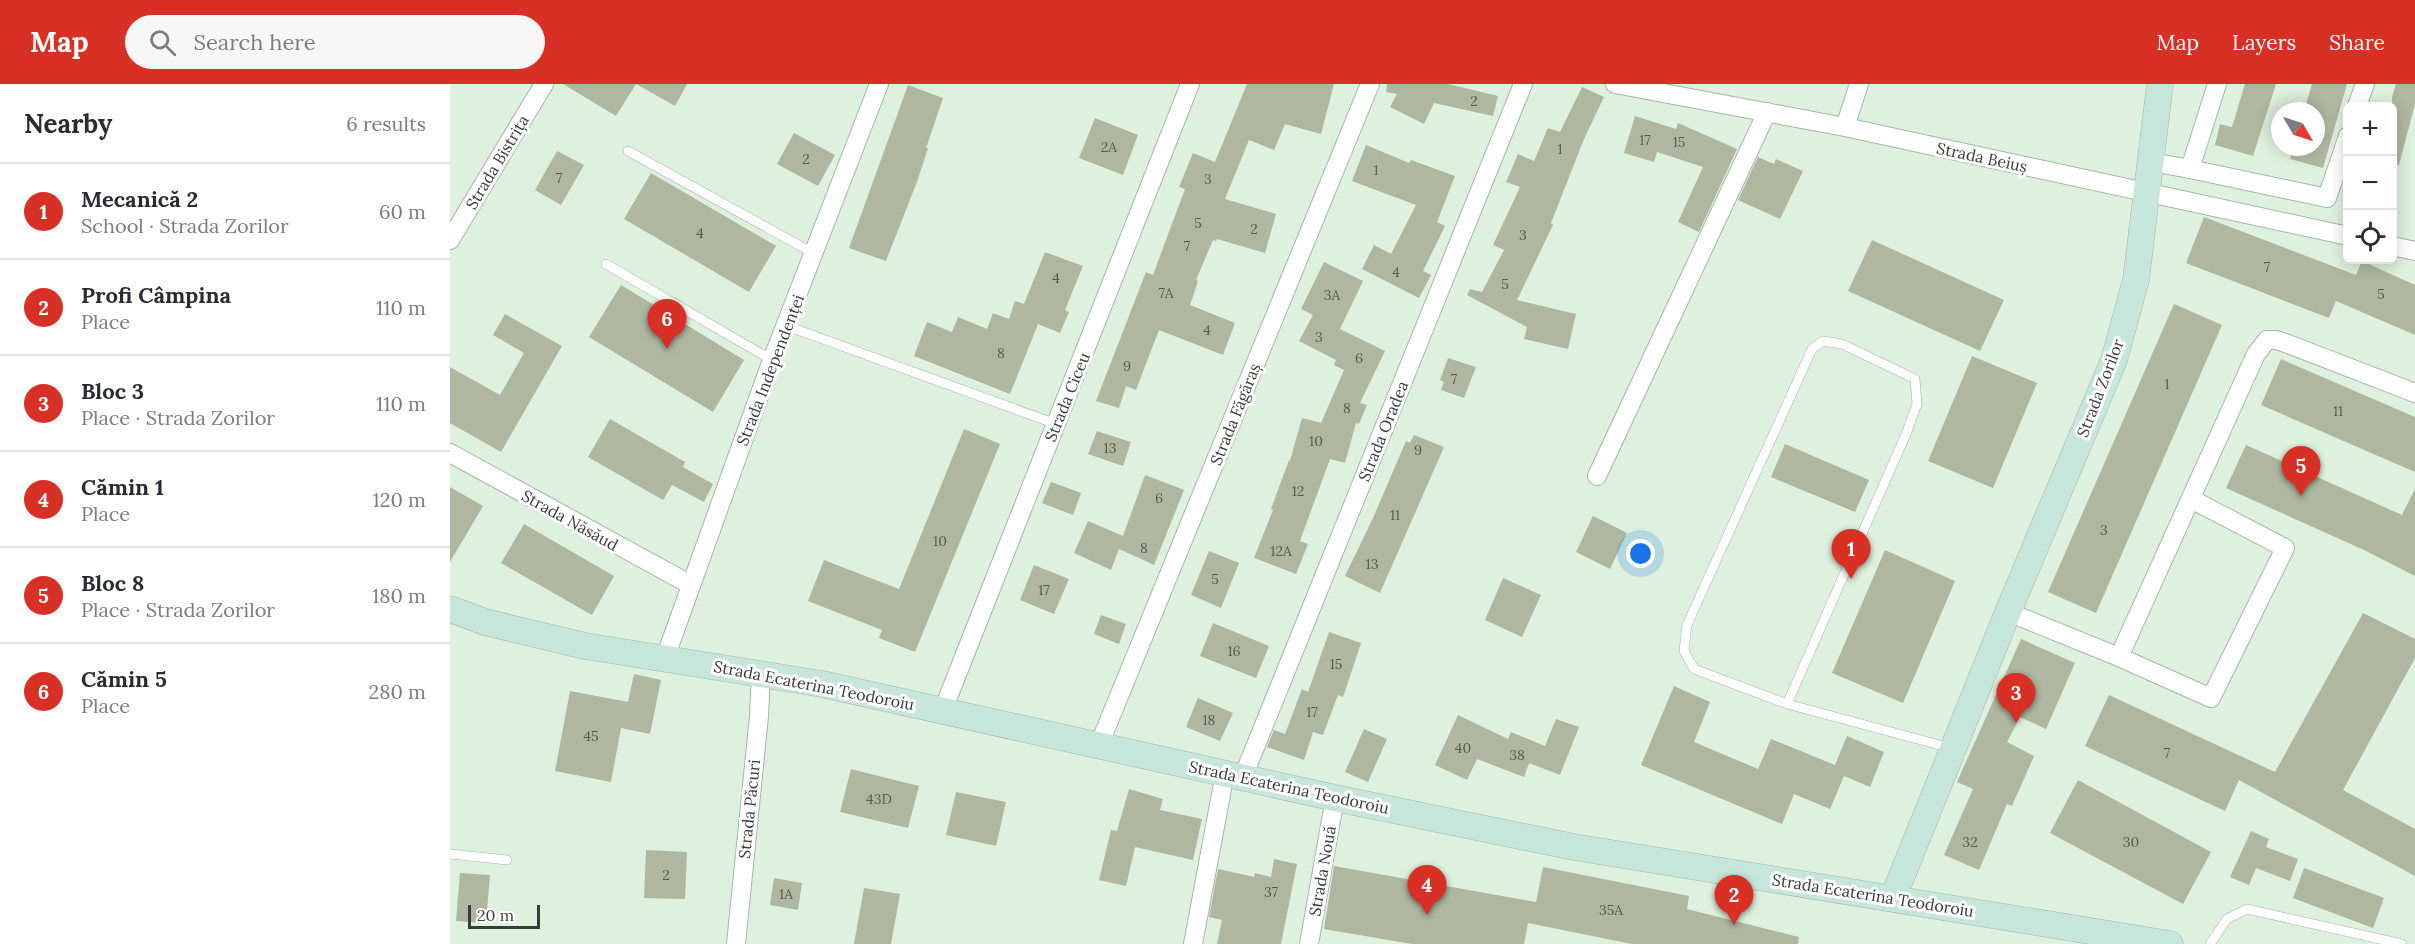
<!DOCTYPE html>
<meta charset="utf-8">
<style>
:root{--surface:#fff;--page:#f7f7f7;--text:#2b2b33;--muted:#7c7c81;--line:#e1e1e2;--accent:#d93025}
body{margin:0;font-family:Lora,serif;background:var(--page);color:var(--text)}
.controls{position:absolute;right:18px;top:18px;display:grid;overflow:hidden;border-radius:9px;box-shadow:0 3px 15px #0003}
.controls button{width:54px;height:54px;display:grid;place-items:center;padding:0;border:0;border-bottom:2px solid var(--line);background:var(--surface);color:var(--text);font:30px sans-serif}
.compass{position:absolute;left:1821px;top:18px;width:54px;height:54px;border-radius:50%;background:var(--surface);box-shadow:0 3px 15px #0003;rotate:129deg}
.scale{position:absolute;left:18px;bottom:15px;width:72px;box-sizing:border-box;padding-left:6px;border:3px solid #363e37;border-top:0;font-size:16px;line-height:21px;white-space:nowrap;color:#363e37;-webkit-text-stroke:4px #fff;paint-order:stroke}
.you{position:absolute;left:1191px;top:470px;width:21px;height:21px;margin:-15px;border:4px solid #fff;border-radius:50%;background:#1a73e8;box-shadow:0 0 0 9px #1a73e833}
.badge{display:grid;place-items:center;width:39px;height:39px;border-radius:50%;background:var(--accent);color:#fff;font-size:20px;font-weight:700}
.pin{position:absolute;translate:-50% -50px;filter:drop-shadow(0 2px 3px #0008)}
.pin::after{content:'';position:absolute;top:32px;width:21px;height:18px;background:inherit;clip-path:polygon(0 0,100% 0,50% 100%)}
.list{margin:0;padding:0;list-style:none}
h2{display:flex;justify-content:space-between;align-items:center;height:78px;margin:0;padding:0 24px;font-size:26px}
h2 small{font-size:20px;font-weight:400;color:var(--muted)}
.list li{display:grid;grid-template-columns:39px 1fr auto;gap:18px;align-items:center;box-sizing:border-box;height:96px;padding:0 24px;border-top:2px solid var(--line)}
.list b{display:block;font-size:22px;white-space:nowrap}
.list p{margin:0;font-size:20px;white-space:nowrap;color:var(--muted)}
.list em{font-size:20px;font-style:normal;color:var(--muted)}
.icon{flex:none;width:33px;height:33px;fill:none;stroke:currentColor;stroke-width:2;stroke-linecap:round;stroke-linejoin:round}
.map{position:relative;flex:none;width:1965px;height:860px;overflow:hidden}
header{display:flex;align-items:center;gap:36px;box-sizing:border-box;height:84px;padding:0 30px;background:var(--accent);color:#fff}
header strong{font-size:28px}
nav{display:flex;gap:33px;margin-inline-start:auto;font-size:21px}
.search{width:420px;height:54px;background:var(--page);display:flex;align-items:center;gap:15px;box-sizing:border-box;padding:0 21px;border-radius:33px;color:var(--muted);font-size:22px}
main{display:flex}
aside{flex:1;background:var(--surface)}
.map>svg:first-child{display:block}
</style>
<header>
<strong>Map</strong>
<div class="search"><svg class="icon" aria-label="search" viewBox="0 0 24 24"><circle cx="10" cy="10" r="6"/><path d="M15 15l6 6"/></svg>Search here</div>
<nav><a>Map</a><a>Layers</a><a>Share</a></nav>
</header>
<main>
<aside>
<h2>Nearby<small>6 results</small></h2>
<ul class="list">
<li><span class="badge">1</span><div><b>Mecanică 2</b><p>School · Strada Zorilor</p></div><em>60 m</em></li>
<li><span class="badge">2</span><div><b>Profi Câmpina</b><p>Place</p></div><em>110 m</em></li>
<li><span class="badge">3</span><div><b>Bloc 3</b><p>Place · Strada Zorilor</p></div><em>110 m</em></li>
<li><span class="badge">4</span><div><b>Cămin 1</b><p>Place</p></div><em>120 m</em></li>
<li><span class="badge">5</span><div><b>Bloc 8</b><p>Place · Strada Zorilor</p></div><em>180 m</em></li>
<li><span class="badge">6</span><div><b>Cămin 5</b><p>Place</p></div><em>280 m</em></li>
</ul>
</aside>
<div class="map">
<svg width="1965" height="860" viewBox="0 0 1965 860">
<rect width="100%" height="100%" fill="#ddf1de"/>
<g fill="#afb7a1">
<path d="M 113,0 L 186,0 L 166,32 Z"/>
<path d="M 186,0 L 237,0 L 225,22 Z"/>
<path d="M 797,0 L 884,0 L 871,50 L 835,40 L 824,66 L 799,56 L 775,115 L 826,130 L 815,169 L 767,155 L 766,157 L 763,156 L 746,196 L 748,197 L 740,221 L 785,239 L 773,271 L 709,246 L 686,306 L 676,302 L 669,324 L 646,317 L 696,188 L 703,191 L 735,105 L 729,103 L 743,69 L 765,78 Z"/>
<path d="M 937,0 L 998,0 L 1048,12 L 1043,32 L 984,19 L 974,40 L 940,23 L 947,10 L 936,8 Z"/>
<path d="M 1795,0 L 1826,0 L 1803,72 L 1765,61 L 1770,40 L 1782,43 Z"/>
<path d="M 1862,0 L 1897,0 L 1873,84 L 1840,75 L 1843,63 L 1866,63 L 1866,27 L 1854,27 Z"/>
<path d="M 1946,0 L 1965,0 L 1965,20 L 1949,81 L 1942,80 L 1942,13 Z"/>
<path d="M 458,1 L 493,14 L 476,64 L 478,64 L 468,95 L 436,177 L 399,164 Z"/>
<path d="M 1132,3 L 1154,13 L 1134,55 L 1101,139 L 1103,141 L 1067,216 L 1126,230 L 1118,265 L 1074,255 L 1077,243 L 1017,211 L 1020,205 L 1032,208 L 1054,166 L 1043,161 L 1070,103 L 1056,98 L 1068,70 L 1084,77 L 1098,44 L 1110,48 Z"/>
<path d="M 1185,32 L 1226,45 L 1228,39 L 1287,65 L 1249,148 L 1228,138 L 1253,83 L 1207,68 L 1204,78 L 1174,69 Z"/>
<path d="M 645,34 L 688,51 L 673,91 L 629,74 Z"/>
<path d="M 344,49 L 385,71 L 368,102 L 327,80 Z"/>
<path d="M 916,61 L 959,79 L 961,76 L 1005,92 L 987,138 L 995,142 L 973,187 L 981,191 L 969,214 L 912,185 L 924,161 L 941,170 L 966,121 L 902,97 Z"/>
<path d="M 107,67 L 134,81 L 111,121 L 85,106 Z"/>
<path d="M 1308,73 L 1324,80 L 1326,75 L 1353,87 L 1330,135 L 1288,116 Z"/>
<path d="M 201,89 L 326,162 L 299,208 L 174,135 Z"/>
<path d="M 1754,133 L 1906,191 L 1912,177 L 1965,201 L 1965,251 L 1886,217 L 1879,234 L 1736,179 Z"/>
<path d="M 1422,156 L 1554,216 L 1530,267 L 1398,207 Z"/>
<path d="M 595,168 L 633,182 L 615,226 L 619,228 L 610,249 L 588,240 L 560,310 L 464,272 L 477,238 L 502,248 L 508,233 L 537,245 L 543,229 L 559,235 L 565,217 L 574,220 Z"/>
<path d="M 874,178 L 913,197 L 890,245 L 935,267 L 910,319 L 917,321 L 909,340 L 906,339 L 895,379 L 880,375 L 850,457 L 858,460 L 846,490 L 804,474 L 823,426 L 821,425 L 839,376 L 840,377 L 852,334 L 871,339 L 894,286 L 884,281 L 886,276 L 849,257 L 863,231 L 851,225 Z"/>
<path d="M 171,201 L 294,276 L 263,328 L 139,253 Z"/>
<path d="M 1724,220 L 1772,241 L 1646,529 L 1598,508 Z"/>
<path d="M 55,230 L 112,262 L 51,368 L 0,339 L 0,283 L 50,311 L 74,269 L 43,251 Z"/>
<path d="M 1522,272 L 1587,299 L 1543,404 L 1478,377 Z"/>
<path d="M 998,274 L 1026,283 L 1014,314 L 991,306 L 994,298 L 990,296 Z"/>
<path d="M 1831,275 L 1965,333 L 1965,388 L 1811,321 Z"/>
<path d="M 160,335 L 235,378 L 233,383 L 263,400 L 254,418 L 222,401 L 213,416 L 138,373 Z"/>
<path d="M 514,345 L 550,360 L 465,568 L 429,554 L 432,546 L 358,517 L 374,476 L 449,505 Z"/>
<path d="M 647,347 L 681,358 L 673,382 L 638,370 Z"/>
<path d="M 964,351 L 994,363 L 930,509 L 895,492 L 923,434 L 956,357 L 960,359 Z"/>
<path d="M 1335,360 L 1419,396 L 1405,428 L 1321,393 Z"/>
<path d="M 1796,361 L 1952,431 L 1965,405 L 1965,492 L 1914,466 L 1776,404 Z"/>
<path d="M 695,391 L 734,406 L 704,481 L 669,465 L 661,486 L 624,469 L 638,437 L 673,452 Z"/>
<path d="M 601,398 L 631,409 L 623,431 L 592,419 Z"/>
<path d="M 0,403 L 33,422 L 0,478 Z"/>
<path d="M 1143,432 L 1177,449 L 1160,485 L 1126,468 Z"/>
<path d="M 74,440 L 164,492 L 142,531 L 51,479 Z"/>
<path d="M 1435,466 L 1505,497 L 1453,619 L 1382,589 Z"/>
<path d="M 759,467 L 789,479 L 771,524 L 741,511 Z"/>
<path d="M 584,481 L 619,495 L 604,530 L 570,516 Z"/>
<path d="M 1053,494 L 1091,511 L 1072,553 L 1035,536 Z"/>
<path d="M 1913,529 L 1965,555 L 1965,574 L 1893,706 L 1965,745 L 1965,792 L 1789,696 L 1775,727 L 1635,662 L 1659,611 L 1825,688 Z"/>
<path d="M 651,531 L 676,540 L 669,560 L 644,550 Z"/>
<path d="M 763,539 L 819,562 L 806,594 L 750,572 Z"/>
<path d="M 879,548 L 911,559 L 893,613 L 888,611 L 873,651 L 863,648 L 854,676 L 817,663 L 824,646 L 835,650 L 852,605 L 858,608 Z"/>
<path d="M 1571,555 L 1625,579 L 1596,645 L 1570,633 L 1557,658 L 1584,672 L 1562,722 L 1557,720 L 1529,786 L 1494,771 L 1523,705 L 1507,698 Z"/>
<path d="M 184,590 L 211,596 L 200,650 L 171,644 L 161,698 L 105,687 L 120,607 L 178,618 Z"/>
<path d="M 1224,602 L 1260,618 L 1244,658 L 1308,685 L 1321,655 L 1385,681 L 1397,652 L 1434,668 L 1420,703 L 1394,692 L 1380,725 L 1344,710 L 1332,740 L 1191,681 Z"/>
<path d="M 748,614 L 783,629 L 770,657 L 736,643 Z"/>
<path d="M 1008,631 L 1058,655 L 1061,648 L 1095,662 L 1106,635 L 1129,643 L 1110,691 L 1079,679 L 1074,693 L 1027,675 L 1017,696 L 985,681 Z"/>
<path d="M 914,645 L 937,655 L 918,698 L 895,688 Z"/>
<path d="M 401,685 L 469,702 L 458,744 L 390,728 Z"/>
<path d="M 1628,696 L 1761,768 L 1733,820 L 1600,749 Z"/>
<path d="M 679,705 L 713,715 L 710,726 L 752,735 L 743,776 L 685,763 L 676,802 L 649,796 L 661,746 L 667,747 Z"/>
<path d="M 506,708 L 556,718 L 546,762 L 496,751 Z"/>
<path d="M 1801,747 L 1819,755 L 1816,763 L 1848,775 L 1840,797 L 1806,784 L 1799,801 L 1780,793 Z"/>
<path d="M 196,766 L 237,768 L 235,815 L 194,814 Z"/>
<path d="M 824,775 L 847,780 L 831,860 L 767,860 L 772,836 L 759,833 L 768,785 L 804,793 L 805,789 L 821,793 Z"/>
<path d="M 884,782 L 1086,818 L 1093,783 L 1239,812 L 1237,825 L 1349,853 L 1348,860 L 1182,860 L 1078,839 L 1074,860 L 962,860 L 874,845 Z"/>
<path d="M 1854,784 L 1934,814 L 1923,844 L 1843,814 Z"/>
<path d="M 10,789 L 40,791 L 36,839 L 6,837 Z"/>
<path d="M 324,794 L 352,799 L 348,826 L 320,821 Z"/>
<path d="M 414,804 L 450,810 L 441,860 L 404,860 Z"/>
</g>
<g fill="none" stroke-linecap="round" stroke-linejoin="round">
<defs>
<g id="lane">
<path d="M 178,67 L 363,169"/>
<path d="M 156,180 L 322,276"/>
<path d="M 337,242 L 606,340"/>
<path d="M 1337,620 L 1456,350 L 1467,320 L 1465,295 L 1392,260 L 1373,257 L 1362,265 L 1237,541 L 1234,567 L 1244,585 L 1337,620 L 1501,664"/>
<path d="M 0,770 L 57,776"/>
<path d="M 1760,860 L 1777,835 L 1797,825 L 1952,860"/>
</g>
<g id="street">
<path d="M 1165,0 L 1395,43 L 1898,152"/>
<path d="M 1907,22 L 1915,0"/>
<path d="M 1395,43 L 1409,0"/>
<path d="M 1702,78 L 1740,85 L 1767,0"/>
<path d="M 1740,85 L 1877,114 L 1898,52"/>
<path d="M 0,156 L 94,0"/>
<path d="M 1942,162 L 1965,167"/>
<path d="M 0,369 L 241,501"/>
<path d="M 1147,392 L 1317,28"/>
<path d="M 1558,528 L 1669,573 L 1806,270 L 1817,256 L 1826,256 L 1838,260 L 1965,309"/>
<path d="M 1669,573 L 1761,614 L 1835,464 L 1741,415"/>
<path d="M 215,574 L 322,276 L 429,0"/>
<path d="M 493,626 L 740,0"/>
<path d="M 649,661 L 920,0"/>
<path d="M 793,693 L 1073,0"/>
<path d="M 286,860 L 309,632 L 311,590"/>
<path d="M 743,860 L 775,689"/>
<path d="M 859,860 L 885,714"/>
</g>
<g id="secondary">
<path d="M 0,525 L 35,538 L 135,562 L 372,600 L 885,714 L 1124,763 L 1720,860"/>
<path d="M 1443,814 L 1558,528 L 1664,276 L 1686,196 L 1710,0"/>
</g>
</defs>
<use href="#lane" stroke="#a4b7a5" stroke-width="10"/>
<use href="#street" stroke="#a4b7a5" stroke-width="20"/>
<use href="#secondary" stroke="#a4b7a5" stroke-width="27"/>
<use href="#lane" stroke="#fff" stroke-width="9"/>
<use href="#street" stroke="#fff" stroke-width="18"/>
<use href="#secondary" stroke="#c6e6dc" stroke-width="26"/>
</g>
<g text-anchor="middle" dominant-baseline="central" stroke-width="6" stroke-linejoin="round" paint-order="stroke">
<g font-size="14" fill="#545c52">
<text x="1024" y="17">2</text>
<text x="1195" y="56">17</text>
<text x="1229" y="58">15</text>
<text x="659" y="63">2A</text>
<text x="1110" y="65">1</text>
<text x="356" y="75">2</text>
<text x="926" y="86">1</text>
<text x="109" y="94">7</text>
<text x="758" y="95">3</text>
<text x="748" y="139">5</text>
<text x="804" y="145">2</text>
<text x="250" y="149">4</text>
<text x="1073" y="151">3</text>
<text x="737" y="162">7</text>
<text x="1817" y="183">7</text>
<text x="946" y="188">4</text>
<text x="606" y="194">4</text>
<text x="1055" y="200">5</text>
<text x="716" y="209">7A</text>
<text x="1931" y="210">5</text>
<text x="882" y="211">3A</text>
<text x="757" y="246">4</text>
<text x="869" y="253">3</text>
<text x="551" y="269">8</text>
<text x="909" y="274">6</text>
<text x="677" y="282">9</text>
<text x="1004" y="295">7</text>
<text x="1717" y="300">1</text>
<text x="897" y="324">8</text>
<text x="1888" y="327">11</text>
<text x="866" y="357">10</text>
<text x="660" y="364">13</text>
<text x="968" y="366">9</text>
<text x="848" y="407">12</text>
<text x="709" y="414">6</text>
<text x="945" y="431">11</text>
<text x="1654" y="446">3</text>
<text x="490" y="457">10</text>
<text x="694" y="464">8</text>
<text x="831" y="467">12A</text>
<text x="922" y="480">13</text>
<text x="765" y="495">5</text>
<text x="594" y="506">17</text>
<text x="784" y="567">16</text>
<text x="886" y="580">15</text>
<text x="862" y="628">17</text>
<text x="759" y="636">18</text>
<text x="141" y="652">45</text>
<text x="1013" y="664">40</text>
<text x="1717" y="669">7</text>
<text x="1067" y="671">38</text>
<text x="429" y="715">43D</text>
<text x="1520" y="758">32</text>
<text x="1681" y="758">30</text>
<text x="216" y="791">2</text>
<text x="821" y="808">37</text>
<text x="336" y="810">1A</text>
<text x="1161" y="826">35A</text>
</g>
<g font-size="16" fill="#363e37" stroke="#fff">
<text transform="translate(1532 73) rotate(12)">Strada Beiuș</text>
<text transform="translate(47 78) rotate(-59)">Strada Bistrița</text>
<text transform="translate(320 286) rotate(-69)">Strada Independenței</text>
<text transform="translate(1650 304) rotate(-69)">Strada Zorilor</text>
<text transform="translate(617 313) rotate(-68)">Strada Ciceu</text>
<text transform="translate(785 330) rotate(-68)">Strada Făgăraș</text>
<text transform="translate(933 347) rotate(-68)">Strada Oradea</text>
<text transform="translate(120 436) rotate(29)">Strada Năsăud</text>
<text transform="translate(364 601) rotate(11)">Strada Ecaterina Teodoroiu</text>
<text transform="translate(839 703) rotate(12)">Strada Ecaterina Teodoroiu</text>
<text transform="translate(299 725) rotate(-84)">Strada Păcuri</text>
<text transform="translate(872 787) rotate(-80)">Strada Nouă</text>
<text transform="translate(1423 811) rotate(9)">Strada Ecaterina Teodoroiu</text>
</g>
</g>
</svg>
<div class="controls">
<button>+</button>
<button>−</button>
<button><svg class="icon" aria-label="locate" viewBox="0 0 24 24"><circle cx="12" cy="12" r="6"/><path d="M12 2v4M12 18v4M2 12h4M18 12h4"/></svg></button>
</div>
<svg class="compass" viewBox="-18 -18 36 36"><path d="M0-13l5 13h-10z" fill="#e53935"/><path d="M0 13l5-13h-10z" fill="#7c7c81"/></svg>
<div class="scale">20 m</div>
<div class="you"></div>
<div class="pin badge" style="left:1401px;top:495px">1</div>
<div class="pin badge" style="left:1284px;top:841px">2</div>
<div class="pin badge" style="left:1566px;top:639px">3</div>
<div class="pin badge" style="left:977px;top:831px">4</div>
<div class="pin badge" style="left:1851px;top:412px">5</div>
<div class="pin badge" style="left:217px;top:265px">6</div>
</div>
</main>
